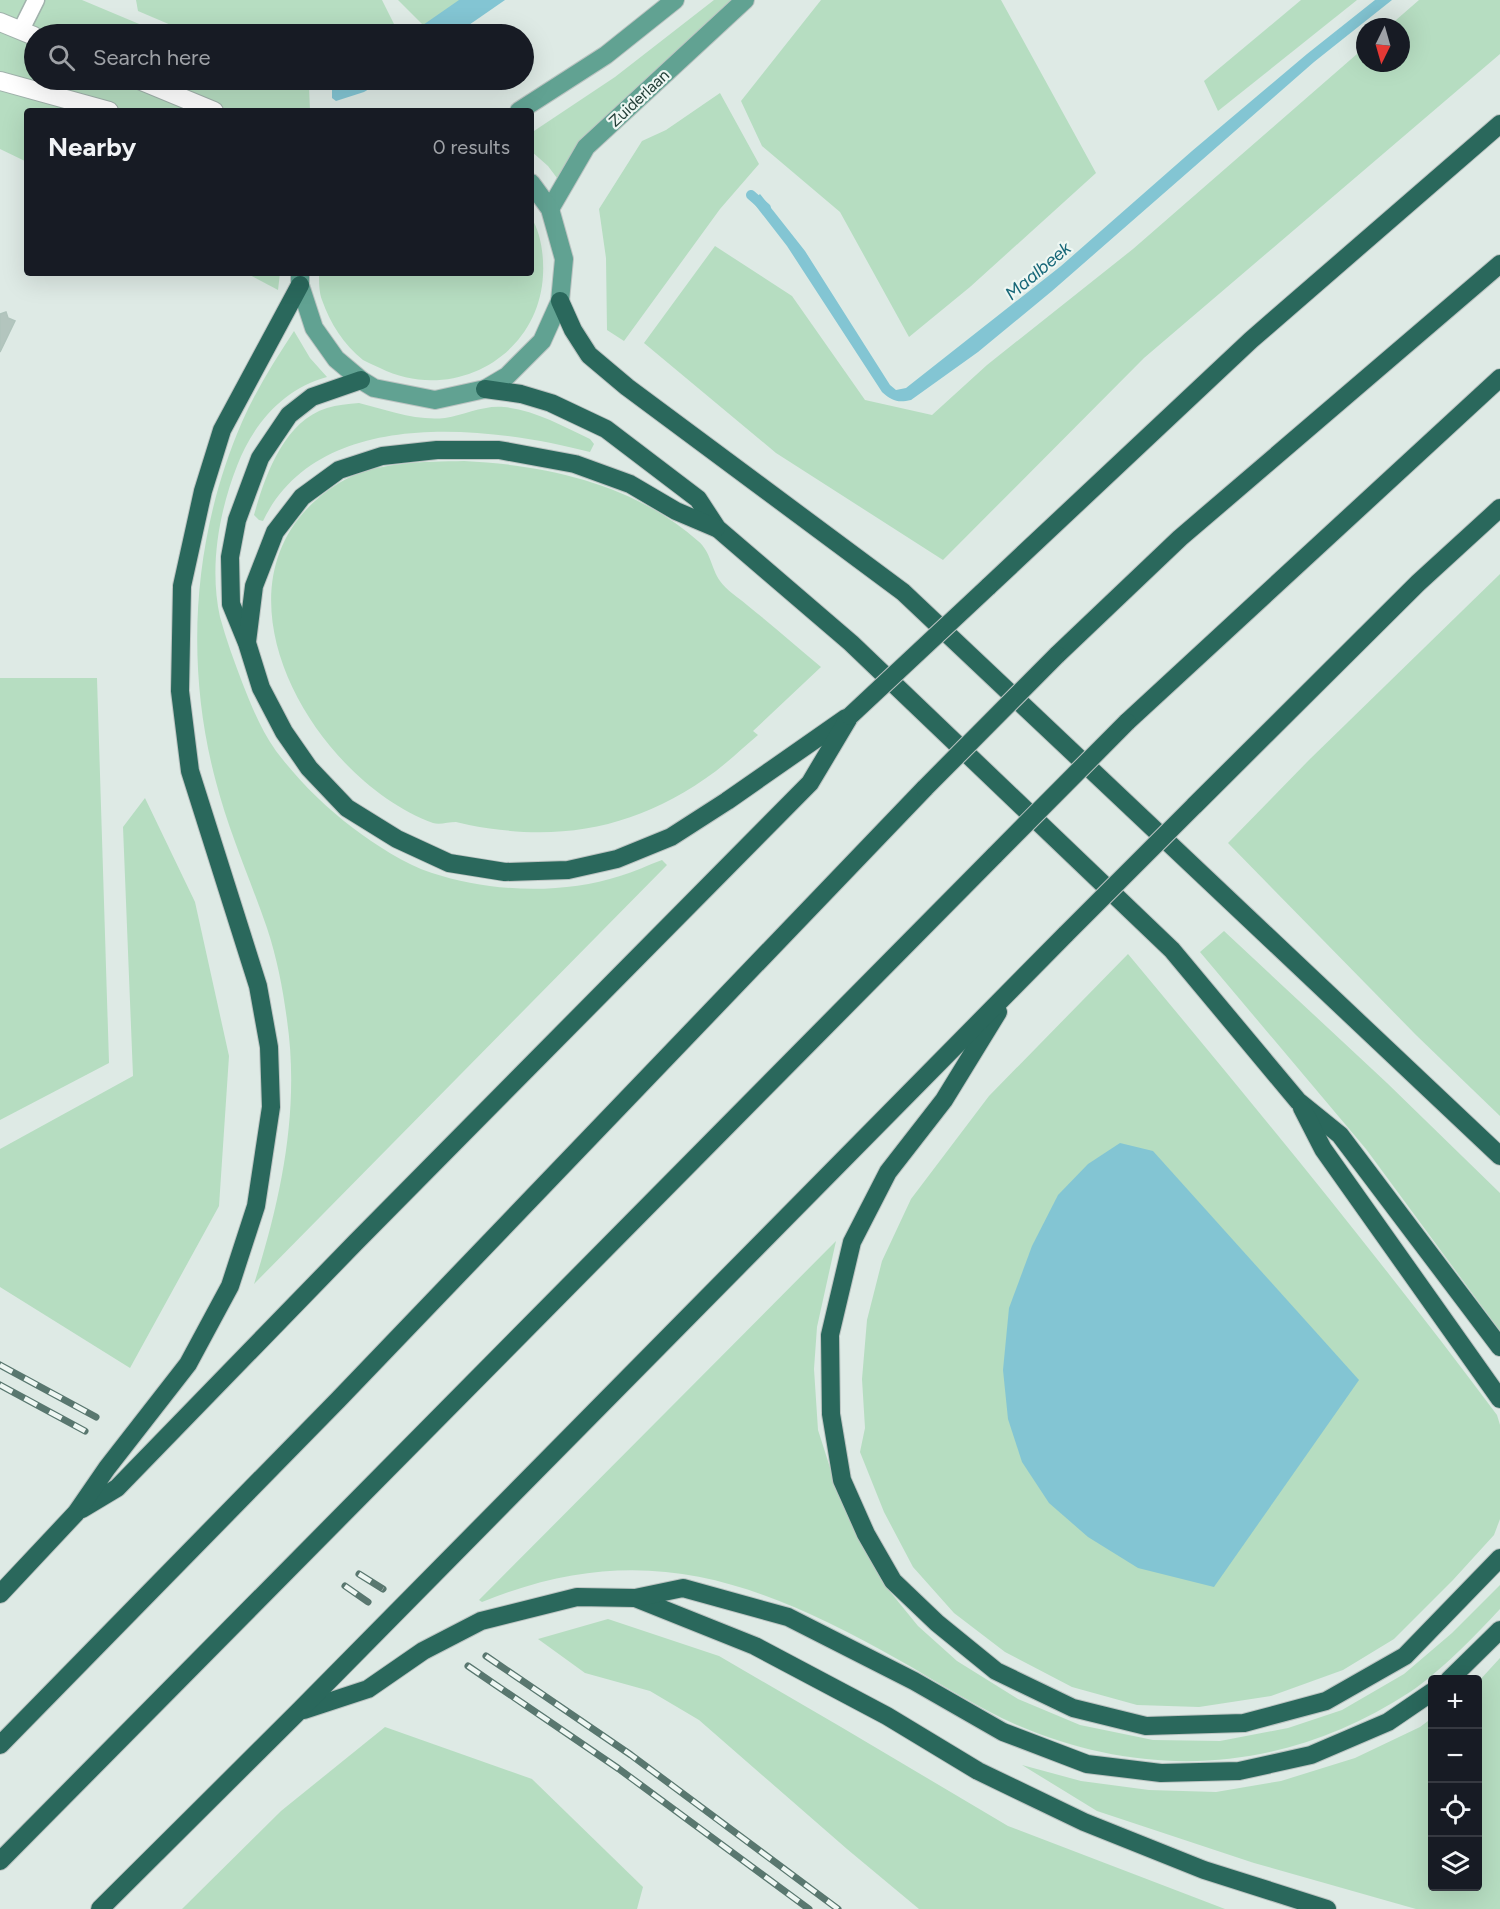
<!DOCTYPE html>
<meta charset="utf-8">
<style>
:root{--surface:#171b24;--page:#242831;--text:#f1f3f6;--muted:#9ea1a6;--line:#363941}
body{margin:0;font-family:Figtree,sans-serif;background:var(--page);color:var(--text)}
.controls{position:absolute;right:18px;bottom:18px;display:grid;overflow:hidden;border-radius:6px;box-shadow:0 6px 24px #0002}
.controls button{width:54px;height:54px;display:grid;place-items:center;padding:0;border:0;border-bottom:2px solid var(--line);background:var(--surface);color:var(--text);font:30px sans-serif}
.compass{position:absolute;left:1356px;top:18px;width:54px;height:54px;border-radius:50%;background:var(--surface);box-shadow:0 6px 24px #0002;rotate:185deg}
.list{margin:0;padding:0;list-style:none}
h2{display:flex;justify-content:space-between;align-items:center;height:78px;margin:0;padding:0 24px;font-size:26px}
h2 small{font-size:20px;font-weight:400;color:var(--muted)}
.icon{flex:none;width:33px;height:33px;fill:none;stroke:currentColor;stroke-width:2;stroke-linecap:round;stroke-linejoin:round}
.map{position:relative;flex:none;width:1500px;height:1909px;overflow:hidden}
.search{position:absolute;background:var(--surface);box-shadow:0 6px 24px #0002;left:24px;top:24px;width:510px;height:66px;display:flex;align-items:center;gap:15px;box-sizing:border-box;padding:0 21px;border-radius:33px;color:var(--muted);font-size:22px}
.panel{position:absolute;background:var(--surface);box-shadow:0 6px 24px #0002;left:24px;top:108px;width:510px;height:168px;border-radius:6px}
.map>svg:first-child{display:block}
</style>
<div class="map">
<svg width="1500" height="1909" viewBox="0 0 1500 1909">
<rect width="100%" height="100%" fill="#deeae5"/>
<g fill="#b6ddc1">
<path d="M 0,0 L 82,0 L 163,34 L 34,34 L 34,80 L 268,80 L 292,90 L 309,86 L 310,111 L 27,111 L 27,162 L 0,149 Z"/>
<path d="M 136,0 L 382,0 L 396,28 L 390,34 L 192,34 L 138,11 Z"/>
<path d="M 398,0 L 468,0 L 424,26 Z"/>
<path d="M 714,0 L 733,0 L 582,142 L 557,178 L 548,166 L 531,151 L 531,133 L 615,77 Z"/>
<path d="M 821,0 L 1001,0 L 1096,173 L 970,287 L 909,337 L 840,212 L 762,146 L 741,101 Z"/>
<path d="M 1301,0 L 1357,0 L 1218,111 L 1204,81 Z"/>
<path d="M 1419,0 L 1500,0 L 1500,54 L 1144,358 L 943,560 L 776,453 L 644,343 L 715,246 L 792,296 L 865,400 L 932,415 L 987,365 L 1133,249 L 1365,47 L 1365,63 L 1401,63 L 1401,27 L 1388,27 Z"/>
<path d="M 720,93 L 759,164 L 720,209 L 624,341 L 607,330 L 606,258 L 599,209 L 642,141 L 666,130 Z"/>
<path d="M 531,217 C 541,233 544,256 543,275 C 539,357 452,404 380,368 C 374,365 368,363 363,360 C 344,345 330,323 322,300 C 319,292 319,282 319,273 L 531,273 Z"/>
<path d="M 246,273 L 280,273 L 278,290 Z"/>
<path d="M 294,331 L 310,358 L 327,377 C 283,389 253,424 237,466 C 219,512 209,567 220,617 C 226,639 234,661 242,682 C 251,705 261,730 276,751 C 298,780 324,806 353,828 C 376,845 404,864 432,873 C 490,892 561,895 620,876 C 634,872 648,865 662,860 L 667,865 L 254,1284 C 281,1199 300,1110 287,1020 C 283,989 277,958 267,928 C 250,879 229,832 216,782 C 184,663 193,535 242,422 C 256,390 275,360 294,331 Z"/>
<path d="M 359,403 C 387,410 415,421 445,418 C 465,415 483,405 504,407 C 534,410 563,426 590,439 L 594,444 L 590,452 C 488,426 319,405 263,521 L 259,520 L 254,515 C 265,476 284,421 327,408 C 337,405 348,404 359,403 Z"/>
<path d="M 464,461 C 547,465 634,484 698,541 C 711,552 711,568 720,581 C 726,590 739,598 747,605 C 772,625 796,646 821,667 L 753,731 L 758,735 C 744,747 730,760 716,771 C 639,828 562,843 469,825 C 465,824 460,823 456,822 C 448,822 440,825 433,823 C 308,777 194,573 339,483 C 375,461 424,462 464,461 Z"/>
<path d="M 1500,574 L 1500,1116 L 1416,1035 L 1228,843 L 1309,760 Z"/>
<path d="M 0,678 L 97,678 L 109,1063 L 0,1120 Z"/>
<path d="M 145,798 L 195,902 L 229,1056 L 219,1206 L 130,1368 L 0,1287 L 0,1149 L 133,1076 L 123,827 Z"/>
<path d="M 1224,931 L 1387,1083 L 1500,1193 L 1500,1331 L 1366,1149 L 1200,952 Z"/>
<path d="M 1128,954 C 1254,1105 1379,1257 1497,1415 L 1500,1425 L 1500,1519 L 1494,1535 L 1453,1580 L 1394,1639 L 1343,1670 L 1271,1696 L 1199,1707 L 1137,1705 L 1072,1687 L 1005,1652 L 954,1613 L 913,1567 L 884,1512 L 860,1452 L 865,1428 L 862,1379 L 867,1320 L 882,1261 L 911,1199 L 989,1096 Z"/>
<path d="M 836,1241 L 817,1327 L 814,1369 L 818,1430 L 833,1477 L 854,1529 L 883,1583 L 918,1626 L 957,1661 L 1018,1699 L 1080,1725 L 1153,1740 L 1220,1741 L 1288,1728 L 1342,1710 L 1404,1674 L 1452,1633 L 1500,1585 L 1500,1609 C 1477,1634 1439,1673 1410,1692 C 1288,1772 1150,1782 1017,1725 C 976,1707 938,1682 899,1660 C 756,1580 643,1537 482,1602 L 479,1600 Z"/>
<path d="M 608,1619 L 719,1656 L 841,1727 L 1008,1826 L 1225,1909 L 919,1909 L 847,1849 L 699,1720 L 650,1691 L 585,1673 L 538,1639 Z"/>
<path d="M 1500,1658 L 1500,1909 L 1416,1909 L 1254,1863 L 1097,1811 L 1022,1765 L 1081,1781 L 1149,1790 L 1216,1792 L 1281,1781 L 1355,1758 L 1420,1727 L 1432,1718 L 1432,1886 L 1478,1886 L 1478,1682 Z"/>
<path d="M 385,1727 L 532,1779 L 643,1887 L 637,1909 L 182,1909 L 281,1811 Z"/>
</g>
<g fill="#83c5d3">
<path d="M 459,0 L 505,0 L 466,27 L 468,34 L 410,34 Z"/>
<path d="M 1375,0 L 1392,0 L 1314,62 L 1052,291 L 978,352 L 911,400 C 898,403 892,401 882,392 L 787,246 L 752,201 L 760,194 L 805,251 L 890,385 L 896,390 L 906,388 L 1061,266 L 1192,151 L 1307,54 Z"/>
<path d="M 332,80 L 384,80 L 364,92 L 336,101 L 332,98 Z"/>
<path d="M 1120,1143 L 1153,1151 L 1359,1380 L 1214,1587 L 1138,1568 L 1088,1537 L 1049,1503 L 1022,1462 L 1008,1419 L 1003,1370 L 1009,1308 L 1032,1246 L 1058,1195 L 1088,1164 Z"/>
</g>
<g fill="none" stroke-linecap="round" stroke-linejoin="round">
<path stroke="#83c5d3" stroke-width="10" d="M 751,195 L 766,208"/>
</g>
<path fill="#b3c5be" stroke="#b0c4bc" stroke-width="1.5" d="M 6,312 L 8,318 L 15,321 L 0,352 L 0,314 Z"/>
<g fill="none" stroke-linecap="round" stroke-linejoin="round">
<defs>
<path id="lane" d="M 21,30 L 36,0"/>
<g id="street">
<path d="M 0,22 L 34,36"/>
<path d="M 139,80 L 214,111"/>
<path d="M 0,81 L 109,111"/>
</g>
<g id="primary">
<path d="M 519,111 L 606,55 L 675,0"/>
<path d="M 550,209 L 586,147 L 745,0"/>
<path d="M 300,273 L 300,285 L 314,328 L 336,359 L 361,380 L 374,388 L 435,400 L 485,389 L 507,376 L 542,341 L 560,301 L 564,259 L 550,209 L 531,183"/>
</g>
<g id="highway">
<path d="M 560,301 L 573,330 L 589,355 L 627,387 L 903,592 L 1500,1156"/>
<path d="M 361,380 L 312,397 L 289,415 L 260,458 L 237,520 L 230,557 L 231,604 L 247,643 L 261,688 L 284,732 L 309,768 L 347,808 L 397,839 L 449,863 L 505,872 L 568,870 L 617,859 L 671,837 L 727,801 L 846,718"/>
<path d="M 485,389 L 521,394 L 551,403 L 606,429 L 698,499 L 717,528 L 851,643 L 1172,950 L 1298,1101 L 1340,1135 L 1500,1347"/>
<path d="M 988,587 L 1251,340 L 1500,124"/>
<path d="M 247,642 L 254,586 L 275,532 L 302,497 L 339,470 L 382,456 L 437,450 L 499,450 L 575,464 L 630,484 L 676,511 L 716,528"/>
<path d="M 1057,655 L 1180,538 L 1500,264"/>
<path d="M 1127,722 L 1500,378"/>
<path d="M 1194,806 L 1418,583 L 1500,508"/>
<path d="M 998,1012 L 944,1100 L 888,1172 L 852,1242 L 830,1335 L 831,1414 L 842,1480 L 866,1534 L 893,1581 L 937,1623 L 996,1671 L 1073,1708 L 1146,1726 L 1244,1723 L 1326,1701 L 1405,1656 L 1500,1558"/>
<path d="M 1302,1108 L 1323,1149 L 1500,1399"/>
<path d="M 82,1509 L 117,1488 L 355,1243 L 810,783 L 850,716"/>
<path d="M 0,1594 L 76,1513 L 107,1468 L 188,1364 L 230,1286 L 256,1206 L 271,1107 L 269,1047 L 258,986 L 190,771 L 180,691 L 182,586 L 203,491 L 222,430 L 300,285"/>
<path d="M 635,1598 L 755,1646 L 887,1716 L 978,1771 L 1084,1822 L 1204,1870 L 1327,1909"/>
<path d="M 1449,1680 L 1500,1630"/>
<path d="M 304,1710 L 368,1689 L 423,1651 L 481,1621 L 577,1597 L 635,1598 L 683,1588 L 788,1617 L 914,1681 L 1003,1732 L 1087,1764 L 1161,1773 L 1239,1771 L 1311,1755 L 1388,1722 L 1432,1692"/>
<path d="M 0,1745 L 338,1400 L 925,788"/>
<path d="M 0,1861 L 995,855"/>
<path d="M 100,1909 L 299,1711 L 1066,934"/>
</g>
</defs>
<use href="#lane" stroke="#a1b2ac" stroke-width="19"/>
<use href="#street" stroke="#a1b2ac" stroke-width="20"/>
<use href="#primary" stroke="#bcc4c2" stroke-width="20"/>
<use href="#highway" stroke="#bcc4c2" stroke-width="20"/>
<use href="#lane" stroke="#fff" stroke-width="16"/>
<use href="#street" stroke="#fff" stroke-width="18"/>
<use href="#primary" stroke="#61a292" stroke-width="18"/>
<use href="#highway" stroke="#2a685c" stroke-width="18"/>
<defs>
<g id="rail">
<path d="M 0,1365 L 96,1417"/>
<path d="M 0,1385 L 85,1431"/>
<path d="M 359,1574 L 383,1589"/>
<path d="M 345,1586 L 368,1602"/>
<path d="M 486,1656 L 631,1755 L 838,1909"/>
<path d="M 468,1666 L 619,1769 L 809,1909"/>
</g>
</defs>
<use href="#rail" stroke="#59776f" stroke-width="7"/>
<use href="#rail" stroke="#eef7f3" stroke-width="4.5" stroke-dasharray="14" stroke-linecap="butt"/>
<defs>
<g id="highway-bridge">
<path d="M 850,716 L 988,587"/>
<path d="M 925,788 L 1057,655"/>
<path d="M 995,855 L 1127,722"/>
<path d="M 1066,934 L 1194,806"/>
</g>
</defs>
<use href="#highway-bridge" stroke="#bcc4c2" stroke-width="20" stroke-linecap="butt"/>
<use href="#highway-bridge" stroke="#2a685c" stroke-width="18"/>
</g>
<g text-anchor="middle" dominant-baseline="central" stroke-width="4.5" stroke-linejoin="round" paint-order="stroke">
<g font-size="16" fill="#1f3b34" stroke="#eef7f3">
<text transform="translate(639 98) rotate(-43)">Zuiderlaan</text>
</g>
<g font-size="18" font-style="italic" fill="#176778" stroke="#eef7f3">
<text transform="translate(1038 271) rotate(-40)">Maalbeek</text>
</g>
</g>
</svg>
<div class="controls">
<button>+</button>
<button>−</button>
<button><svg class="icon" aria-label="locate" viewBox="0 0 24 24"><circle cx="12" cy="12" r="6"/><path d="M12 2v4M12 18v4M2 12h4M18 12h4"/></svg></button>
<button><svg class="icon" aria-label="layers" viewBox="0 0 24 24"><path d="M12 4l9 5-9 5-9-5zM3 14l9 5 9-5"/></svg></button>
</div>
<svg class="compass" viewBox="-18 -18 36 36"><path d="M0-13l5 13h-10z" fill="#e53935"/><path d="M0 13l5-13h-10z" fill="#9ea1a6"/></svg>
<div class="search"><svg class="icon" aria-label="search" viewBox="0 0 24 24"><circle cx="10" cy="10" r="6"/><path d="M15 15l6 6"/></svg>Search here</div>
<section class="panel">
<h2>Nearby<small>0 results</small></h2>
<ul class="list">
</ul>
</section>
</div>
